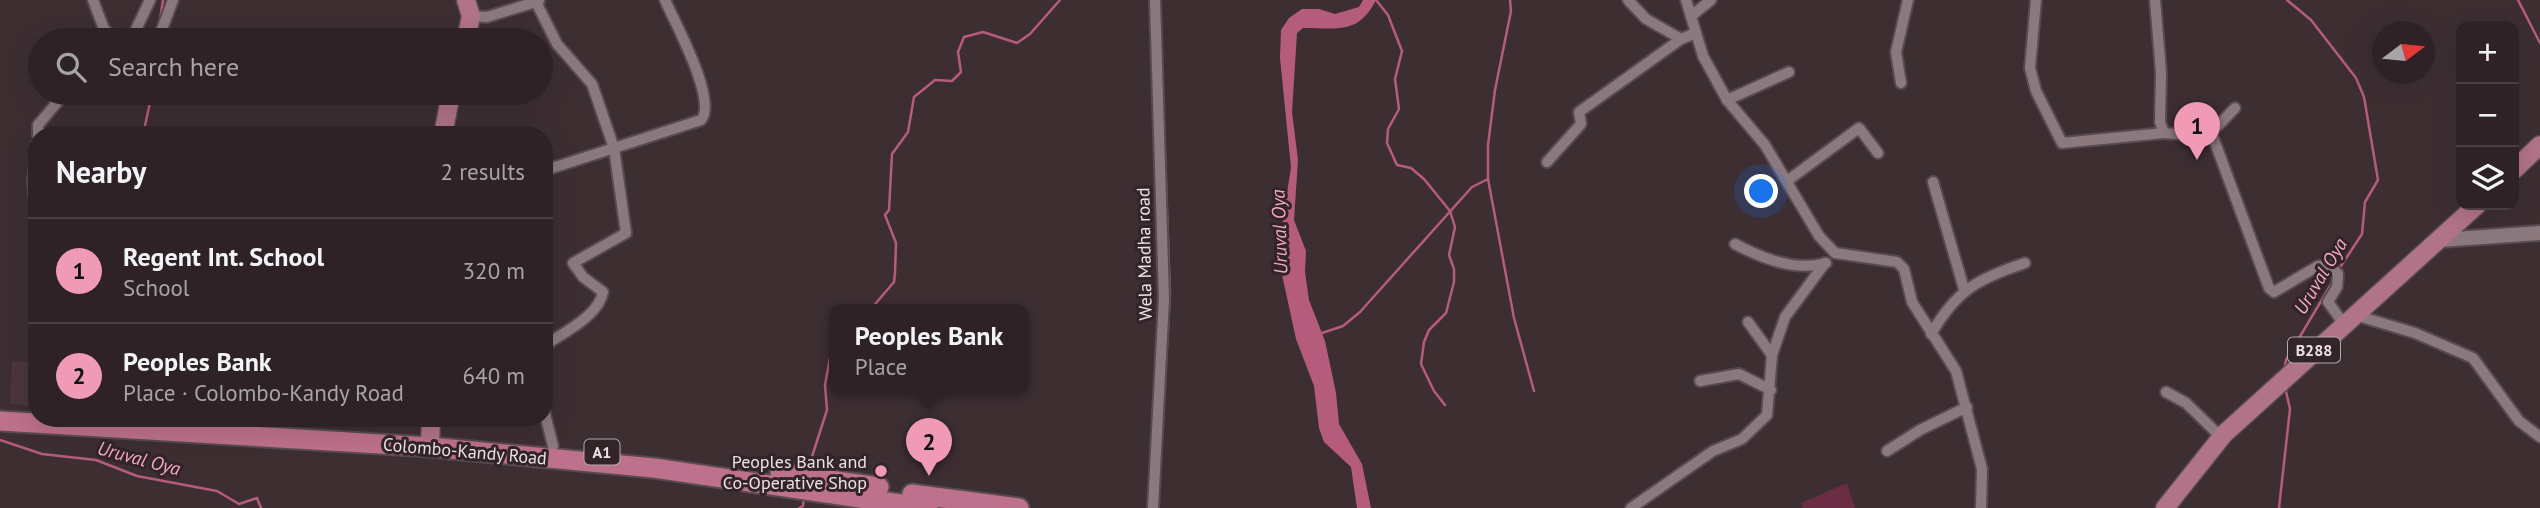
<!DOCTYPE html>
<meta charset="utf-8">
<style>
:root{--surface:#2e2226;--page:#3a2f32;--text:#f1f3f6;--muted:#a7a4a7;--line:#493f43;--accent:#f09ab6}
body{margin:0;font-family:"PT Sans",sans-serif;background:var(--page);color:var(--text)}
.controls{position:absolute;right:21px;top:21px;display:grid;overflow:hidden;border-radius:14px;box-shadow:0 7px 28px #0002}
.controls button{width:63px;height:63px;display:grid;place-items:center;padding:0;border:0;border-bottom:2px solid var(--line);background:var(--surface);color:var(--text);font:35px sans-serif}
.compass{position:absolute;left:2372px;top:21px;width:63px;height:63px;border-radius:50%;background:var(--surface);box-shadow:0 7px 28px #0002;rotate:74deg}
.you{position:absolute;left:1762px;top:192px;width:24px;height:24px;margin:-18px;border:5px solid #fff;border-radius:50%;background:#1a73e8;box-shadow:0 0 0 10px #1a73e833}
.badge{display:grid;place-items:center;width:46px;height:46px;border-radius:50%;background:var(--accent);color:#111;font-size:23px;font-weight:700}
.pin{position:absolute;translate:-50% -58px;filter:drop-shadow(0 2px 4px #0008)}
.pin::after{content:'';position:absolute;top:37px;width:24px;height:21px;background:inherit;clip-path:polygon(0 0,100% 0,50% 100%)}
.popup{position:absolute;left:829px;top:304px;width:200px;height:91px;box-sizing:border-box;display:grid;place-content:center;border-radius:14px;background:var(--surface);filter:drop-shadow(0 2px 5px #0005);font-size:23px;white-space:nowrap;color:var(--muted)}
.popup b{font-size:26px;color:var(--text)}
.popup::after{content:'';position:absolute;left:50%;top:100%;margin-left:-14px;border:14px solid transparent;border-top-color:var(--surface)}
.list{margin:0;padding:0;list-style:none}
h2{display:flex;justify-content:space-between;align-items:center;height:91px;margin:0;padding:0 28px;font-size:30px}
h2 small{font-size:23px;font-weight:400;color:var(--muted)}
.list li{display:grid;grid-template-columns:46px 1fr auto;gap:21px;align-items:center;box-sizing:border-box;height:105px;padding:0 28px;border-top:2px solid var(--line)}
.list b{display:block;font-size:26px;white-space:nowrap}
.list p{margin:0;font-size:23px;white-space:nowrap;color:var(--muted)}
.list em{font-size:23px;font-style:normal;color:var(--muted)}
.icon{flex:none;width:38px;height:38px;fill:none;stroke:currentColor;stroke-width:2;stroke-linecap:round;stroke-linejoin:round}
.map{position:relative;flex:none;width:2540px;height:508px;overflow:hidden}
.search{position:absolute;background:var(--surface);box-shadow:0 7px 28px #0002;left:28px;top:28px;width:525px;height:77px;display:flex;align-items:center;gap:18px;box-sizing:border-box;padding:0 24px;border-radius:38px;color:var(--muted);font-size:26px}
.panel{position:absolute;background:var(--surface);box-shadow:0 7px 28px #0002;left:28px;top:126px;width:525px;height:301px;border-radius:28px}
.map>svg:first-child{display:block}
</style>
<div class="map">
<svg width="2540" height="508" viewBox="0 0 2540 508">
<rect width="100%" height="100%" fill="#3d2e32"/>
<path fill="#4b363c" d="M 12,361 L 37,362 L 37,406 L 10,404 Z"/>
<path fill="#6b2d44" d="M 1847,483 L 1855,508 L 1803,508 L 1801,503 Z"/>
<path fill="#b55c7c" d="M 1363,0 L 1376,0 C 1358,35 1338,28 1303,28 L 1297,33 L 1292,112 L 1298,160 L 1294,220 L 1306,251 L 1305,272 L 1309,300 L 1325,341 L 1336,393 L 1339,424 L 1362,464 L 1371,508 L 1357,508 L 1351,467 L 1324,442 L 1319,428 L 1314,386 L 1296,339 L 1281,270 L 1283,217 L 1291,168 L 1280,58 L 1281,30 L 1289,18 L 1302,9 L 1319,9 L 1335,14 L 1359,7 Z"/>
<g fill="none" stroke-linecap="round" stroke-linejoin="round">
<g stroke="#b55c7c" stroke-width="2.5">
<path d="M 1376,0 L 1388,15 L 1402,51 L 1395,79 L 1399,109 L 1388,129 L 1387,143 L 1397,165 L 1411,168 L 1424,179 L 1450,211 L 1455,227 L 1449,255 L 1454,269 L 1454,282 L 1446,313 L 1429,330 L 1424,342 L 1421,364 L 1434,391 L 1445,405"/>
<path d="M 1510,0 L 1511,11 L 1495,90 L 1488,145 L 1488,179 L 1514,318 L 1534,391"/>
<path d="M 2287,0 L 2311,20 L 2356,78 L 2364,97 L 2378,180 L 2365,202 L 2362,234 L 2339,269"/>
<path d="M 2518,0 L 2540,43"/>
<path d="M 160,20 L 163,0"/>
<path d="M 143,135 L 152,93"/>
<path d="M 870,310 L 894,282 L 895,273 L 896,243 L 885,215 L 889,210 L 892,154 L 908,132 L 914,97 L 935,80 L 952,81 L 961,72 L 958,52 L 964,37 L 983,32 L 1017,43 L 1030,34 L 1060,0"/>
<path d="M 1322,333 L 1343,326 L 1360,312 L 1472,187 L 1488,179"/>
<path d="M 2284,370 L 2286,360 L 2333,281"/>
<path d="M 232,418 L 233,420"/>
<path d="M 0,440 L 42,454 L 96,460 L 137,476 L 217,491 L 239,504 L 257,498 L 261,508"/>
<path d="M 808,469 L 827,410 L 825,385 L 834,336"/>
<path d="M 1160,469 L 1170,294 L 1163,98"/>
<path d="M 799,508 L 803,506 L 804,497"/>
<path d="M 2279,508 L 2290,409 L 2285,387"/>
</g>
<defs>
<g id="minor">
<path d="M 93,0 L 104,29 L 116,40"/>
<path d="M 1628,0 L 1646,19 L 1681,39"/>
<path d="M 1686,0 L 1703,56 L 1727,100 L 1765,145 L 1819,236 L 1835,253 L 1897,262 L 1904,269 L 1912,302 L 1956,371 L 1982,469 L 1981,508"/>
<path d="M 2036,0 L 2030,68 L 2036,91 L 2062,143 L 2164,133"/>
<path d="M 2155,0 L 2161,72 L 2160,122 L 2164,133 L 2213,137 L 2269,288 L 2274,292 L 2318,266 L 2330,266 L 2338,274 L 2337,287 L 2328,302 L 2344,324"/>
<path d="M 536,2 L 557,44 L 592,84 L 614,148 L 626,233 L 573,263 L 583,277 L 603,292 C 598,317 564,332 544,346"/>
<path d="M 471,16 L 487,17 L 539,1"/>
<path d="M 1691,16 L 1711,0"/>
<path d="M 131,40 L 150,0"/>
<path d="M 162,40 L 162,29 L 173,0"/>
<path d="M 1901,83 L 1896,52 L 1908,0"/>
<path d="M 1727,100 L 1789,72"/>
<path d="M 2210,134 L 2235,108"/>
<path d="M 38,135 L 38,125 L 65,93"/>
<path d="M 37,144 L 33,182 L 37,220"/>
<path d="M 1547,162 L 1581,124 L 1579,112 L 1681,39 L 1696,33"/>
<path d="M 544,174 L 549,169 L 701,120 C 718,101 675,23 665,0"/>
<path d="M 1787,181 L 1859,128 L 1878,153"/>
<path d="M 1933,182 L 1964,289"/>
<path d="M 1735,244 C 1761,258 1796,272 1826,263"/>
<path d="M 2355,315 L 2415,333 L 2473,358 L 2519,421 L 2540,437"/>
<path d="M 1748,322 L 1772,355"/>
<path d="M 1931,334 C 1957,290 1977,279 2025,263"/>
<path d="M 1700,381 L 1739,374 L 1771,390"/>
<path d="M 2166,392 L 2186,403 L 2221,437"/>
<path d="M 544,410 L 553,446"/>
<path d="M 250,424 L 251,418"/>
<path d="M 1887,451 L 1920,430 L 1967,407"/>
<path d="M 1153,508 L 1164,299 L 1155,0"/>
<path d="M 1631,508 L 1713,451 L 1742,439 L 1767,415 L 1772,355 L 1785,317 L 1825,263"/>
</g>
<path id="tertiary" d="M 2440,240 L 2540,233"/>
<g id="primary">
<path d="M 466,40 L 471,16 L 466,0"/>
<path d="M 443,135 L 451,93"/>
<path d="M 2514,170 L 2540,145"/>
<path d="M 430,447 L 431,418"/>
<path d="M 2165,508 L 2224,434 L 2477,205"/>
</g>
<g id="trunk">
<path d="M 0,421 L 430,447 L 654,468 L 928,508"/>
<path d="M 780,473 L 879,487"/>
<path d="M 912,494 L 1019,508"/>
</g>
</defs>
<use href="#minor" stroke="#584b4f" stroke-width="14"/>
<use href="#tertiary" stroke="#584b4f" stroke-width="18"/>
<use href="#primary" stroke="#584b4f" stroke-width="21"/>
<use href="#trunk" stroke="#584b4f" stroke-width="23"/>
<use href="#minor" stroke="#8b797e" stroke-width="10"/>
<use href="#tertiary" stroke="#8b797e" stroke-width="14"/>
<use href="#primary" stroke="#b17388" stroke-width="18"/>
<use href="#trunk" stroke="#be718c" stroke-width="19"/>
</g>
<circle fill="#f09ab6" stroke="#332428" stroke-width="2.5" cx="881" cy="471" r="7"/>
<g text-anchor="middle" dominant-baseline="central" stroke-width="6" stroke-linejoin="round" paint-order="stroke">
<g fill="#332428" stroke="#b4a9ac" stroke-width="2">
<rect x="2288" y="337.5" width="52" height="25" rx="5"/>
<rect x="584.5" y="439.5" width="35" height="25" rx="5"/>
</g>
<g font-size="16" font-weight="bold" fill="#ece2e4">
<text x="2314" y="350">B288</text>
<text x="602" y="452">A1</text>
</g>
<g font-size="18" fill="#ece2e4" stroke="#332428">
<text transform="translate(1144 254) rotate(-91)">Wela Madha road</text>
<text transform="translate(465 451) rotate(5)">Colombo-Kandy Road</text>
</g>
<g font-size="18" fill="#ece2e4" stroke="#332428" text-anchor="end">
<text x="867" y="461">Peoples Bank and<tspan x="867" dy="21">Co-Operative Shop</tspan></text>
</g>
<g font-size="19" font-style="italic" fill="#f1a9c0" stroke="#332428">
<text transform="translate(1279 232) rotate(-92)">Uruval Oya</text>
<text transform="translate(2320 276) rotate(-59)">Uruval Oya</text>
<text transform="translate(139 458) rotate(15)">Uruval Oya</text>
</g>
</g>
</svg>
<div class="controls">
<button>+</button>
<button>−</button>
<button><svg class="icon" aria-label="layers" viewBox="0 0 24 24"><path d="M12 4l9 5-9 5-9-5zM3 14l9 5 9-5"/></svg></button>
</div>
<svg class="compass" viewBox="-18 -18 36 36"><path d="M0-13l5 13h-10z" fill="#e53935"/><path d="M0 13l5-13h-10z" fill="#a7a4a7"/></svg>
<div class="you"></div>
<div class="pin badge" style="left:2197px;top:160px">1</div>
<div class="pin badge" style="left:929px;top:476px">2</div>
<div class="popup"><b>Peoples Bank</b>Place</div>
<div class="search"><svg class="icon" aria-label="search" viewBox="0 0 24 24"><circle cx="10" cy="10" r="6"/><path d="M15 15l6 6"/></svg>Search here</div>
<section class="panel">
<h2>Nearby<small>2 results</small></h2>
<ul class="list">
<li><span class="badge">1</span><div><b>Regent Int. School</b><p>School</p></div><em>320 m</em></li>
<li><span class="badge">2</span><div><b>Peoples Bank</b><p>Place · Colombo-Kandy Road</p></div><em>640 m</em></li>
</ul>
</section>
</div>
